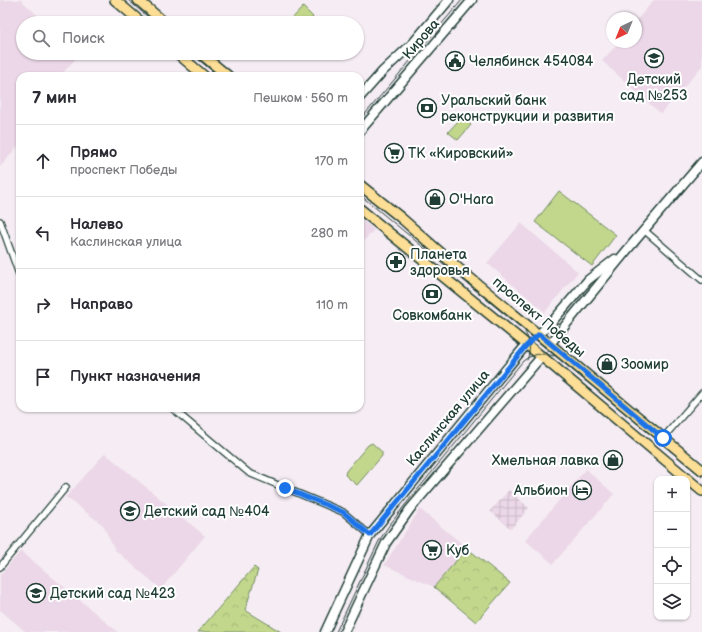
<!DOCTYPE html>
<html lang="ru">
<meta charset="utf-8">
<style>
:root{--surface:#fff;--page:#f7f7f7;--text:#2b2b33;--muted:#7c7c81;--line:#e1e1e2}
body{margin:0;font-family:"Balsamiq Sans",sans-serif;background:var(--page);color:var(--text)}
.controls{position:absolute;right:12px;bottom:12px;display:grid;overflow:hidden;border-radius:8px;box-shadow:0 1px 3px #0004}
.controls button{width:36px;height:36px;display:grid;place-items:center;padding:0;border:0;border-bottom:1px solid var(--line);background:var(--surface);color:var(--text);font:20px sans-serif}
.compass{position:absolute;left:606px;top:12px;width:36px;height:36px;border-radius:50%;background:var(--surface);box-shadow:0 1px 3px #0004;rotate:223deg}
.stop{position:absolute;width:12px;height:12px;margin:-9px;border:3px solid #1a73e8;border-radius:50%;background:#fff}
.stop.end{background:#1a73e8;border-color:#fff;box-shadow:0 1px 4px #0008}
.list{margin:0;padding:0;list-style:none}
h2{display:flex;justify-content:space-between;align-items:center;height:52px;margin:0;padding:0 16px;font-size:17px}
h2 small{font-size:13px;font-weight:400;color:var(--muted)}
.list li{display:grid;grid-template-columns:26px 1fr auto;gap:12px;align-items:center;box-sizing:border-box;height:72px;padding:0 16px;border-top:1px solid var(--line)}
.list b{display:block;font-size:15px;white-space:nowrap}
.list p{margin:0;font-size:13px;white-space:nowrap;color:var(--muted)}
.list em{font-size:13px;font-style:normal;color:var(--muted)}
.icon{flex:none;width:22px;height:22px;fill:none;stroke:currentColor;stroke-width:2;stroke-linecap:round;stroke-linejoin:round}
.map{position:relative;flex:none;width:702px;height:632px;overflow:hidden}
.search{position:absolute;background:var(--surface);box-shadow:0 1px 3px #0004;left:16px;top:16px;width:348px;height:44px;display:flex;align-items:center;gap:10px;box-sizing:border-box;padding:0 14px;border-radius:22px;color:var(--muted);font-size:15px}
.panel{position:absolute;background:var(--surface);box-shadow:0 1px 3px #0004;left:16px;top:72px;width:348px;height:340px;border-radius:12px}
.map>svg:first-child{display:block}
</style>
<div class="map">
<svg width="702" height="632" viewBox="0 0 702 632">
<defs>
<pattern id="industrial-grid" width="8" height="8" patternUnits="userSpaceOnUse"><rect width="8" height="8" fill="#ebd7e7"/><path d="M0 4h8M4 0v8" fill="none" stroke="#c9b9c7"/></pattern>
<pattern id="forest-crowns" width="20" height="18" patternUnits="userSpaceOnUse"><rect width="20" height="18" fill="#c2d78c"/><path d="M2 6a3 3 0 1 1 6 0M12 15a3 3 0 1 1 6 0" fill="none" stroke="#a6b979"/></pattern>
</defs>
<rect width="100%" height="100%" fill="#f6edf4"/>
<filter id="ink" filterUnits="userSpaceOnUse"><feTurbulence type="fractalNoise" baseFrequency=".025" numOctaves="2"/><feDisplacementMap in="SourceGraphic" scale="8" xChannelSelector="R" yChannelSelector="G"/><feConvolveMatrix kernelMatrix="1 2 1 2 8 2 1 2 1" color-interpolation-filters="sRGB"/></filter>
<g filter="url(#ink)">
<g fill="#ebd7e7">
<path d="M 0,0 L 21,0 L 46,23 L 23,23 L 23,53 L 77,53 L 79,55 L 60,76 L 20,76 L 20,144 L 0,167 Z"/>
<path d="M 654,0 L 702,0 L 702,66 L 661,114 L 602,61 L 619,42 L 636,42 L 636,21 Z"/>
<path d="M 360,218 L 374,230 L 360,245 Z"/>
<path d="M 521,223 L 578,272 L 545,312 L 487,263 Z"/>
<path d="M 105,453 L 205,536 L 161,589 L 115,550 L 103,525 L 66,497 Z"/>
<path d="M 586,469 L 614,494 L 553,564 L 525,540 Z"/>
<path d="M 420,509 L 467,548 L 434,587 L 384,565 Z"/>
<path d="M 21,551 L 118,632 L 26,632 L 0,610 L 0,575 Z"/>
</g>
<path fill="url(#industrial-grid)" d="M 509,490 L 529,508 L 511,529 L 490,511 Z"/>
<g fill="url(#forest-crowns)" stroke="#708a60">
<path d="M 467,548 L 510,583 L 476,622 L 434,587 Z"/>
<path d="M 254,567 L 258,570 L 245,610 L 281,632 L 198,632 Z"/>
</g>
<g fill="#c2d78c" stroke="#708a60">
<path d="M 303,7 L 313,17 L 308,23 L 288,23 Z"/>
<path d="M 462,117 L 471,125 L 458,140 L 448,132 Z"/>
<path d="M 559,191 L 616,235 L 592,266 L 535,222 Z"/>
<path d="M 372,443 L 382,452 L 382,456 L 357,485 L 345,475 L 346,471 L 368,445 Z"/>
</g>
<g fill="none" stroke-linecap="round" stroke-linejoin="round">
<defs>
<g id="street">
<path d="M 0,221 L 20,277"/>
<path d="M 644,230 L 702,280"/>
<path d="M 172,408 L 249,473 L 343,512 L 370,535"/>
<path d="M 663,438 L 702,393"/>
<path d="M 0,567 L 66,487"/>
</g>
<g id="secondary">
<path d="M 360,97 L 383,71 L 413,43 L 449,0"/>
<path d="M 360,131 L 472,0"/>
<path d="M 539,334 L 551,323 L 588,280 L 615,259"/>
<path d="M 550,344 L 628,249 L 702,162"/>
<path d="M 325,632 L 370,535 L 526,345"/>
<path d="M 344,632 L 386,543 L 410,509 L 541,357"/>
</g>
<g id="primary">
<path d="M 115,0 L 142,23"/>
<path d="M 138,0 L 165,23"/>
<path d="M 177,53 L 204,76"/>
<path d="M 200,53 L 228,76"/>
<path d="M 360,185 L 400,217 L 458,268 L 702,470"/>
<path d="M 360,209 L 552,365 L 702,491"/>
</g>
</defs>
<use href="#street" stroke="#1f3d34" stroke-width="8"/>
<use href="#secondary" stroke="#1f3d34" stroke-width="11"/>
<use href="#primary" stroke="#1f3d34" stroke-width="12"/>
<use href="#street" stroke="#fff" stroke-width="5.5"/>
<use href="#secondary" stroke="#fff" stroke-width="8"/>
<use href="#primary" stroke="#fcde96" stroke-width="9"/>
<g stroke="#1f3d34" stroke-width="1">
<path d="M 128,0 L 155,23"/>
<path d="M 191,53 L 218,76"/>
<path d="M 360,120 L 462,0"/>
<path d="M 360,195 L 702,477"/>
<path d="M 525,332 C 530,341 531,350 527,360"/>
<path d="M 336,632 L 379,541 L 388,527 L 405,505 L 523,361 C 532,354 542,352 554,356"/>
</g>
</g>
</g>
<g fill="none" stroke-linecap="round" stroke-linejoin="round" filter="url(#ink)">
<path stroke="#1a73e8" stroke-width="5" d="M 285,488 L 343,512 L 370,535 L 526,346 L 539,334 L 663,438"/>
</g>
<defs>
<symbol id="school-ring" viewBox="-11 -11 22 22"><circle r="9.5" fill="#fff" stroke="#1f3d34" stroke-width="1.5"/><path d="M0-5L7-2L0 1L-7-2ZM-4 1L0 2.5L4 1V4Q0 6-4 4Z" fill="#1f3d34"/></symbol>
<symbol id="civic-ring" viewBox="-11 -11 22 22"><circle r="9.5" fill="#fff" stroke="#1f3d34" stroke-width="1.5"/><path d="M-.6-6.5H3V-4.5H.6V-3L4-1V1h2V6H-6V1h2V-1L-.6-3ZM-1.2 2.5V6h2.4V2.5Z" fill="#1f3d34"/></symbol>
<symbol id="bank-ring" viewBox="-11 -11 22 22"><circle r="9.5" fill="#fff" stroke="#1f3d34" stroke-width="1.5"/><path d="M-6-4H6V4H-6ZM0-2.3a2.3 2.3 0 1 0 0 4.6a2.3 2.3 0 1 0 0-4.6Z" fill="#1f3d34"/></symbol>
<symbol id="supermarket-ring" viewBox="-11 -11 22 22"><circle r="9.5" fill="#fff" stroke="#1f3d34" stroke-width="1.5"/><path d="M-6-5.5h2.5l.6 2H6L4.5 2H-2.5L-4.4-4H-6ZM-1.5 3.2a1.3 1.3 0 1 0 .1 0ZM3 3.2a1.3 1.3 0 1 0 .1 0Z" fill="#1f3d34"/></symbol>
<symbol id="shop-ring" viewBox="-11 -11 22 22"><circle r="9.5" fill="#fff" stroke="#1f3d34" stroke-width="1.5"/><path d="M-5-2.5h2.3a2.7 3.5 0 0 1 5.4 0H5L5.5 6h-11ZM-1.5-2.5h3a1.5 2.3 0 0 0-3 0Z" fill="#1f3d34"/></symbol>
<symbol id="pharmacy-ring" viewBox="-11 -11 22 22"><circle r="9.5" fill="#fff" stroke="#1f3d34" stroke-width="1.5"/><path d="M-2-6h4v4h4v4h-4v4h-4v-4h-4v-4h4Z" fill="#1f3d34"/></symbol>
<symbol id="hotel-ring" viewBox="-11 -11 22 22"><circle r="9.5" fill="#fff" stroke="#1f3d34" stroke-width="1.5"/><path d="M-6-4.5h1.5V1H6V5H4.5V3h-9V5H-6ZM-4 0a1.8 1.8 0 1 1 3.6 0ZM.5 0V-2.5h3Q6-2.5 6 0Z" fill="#1f3d34"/></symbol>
</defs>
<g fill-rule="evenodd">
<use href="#school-ring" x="643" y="47" width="22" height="22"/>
<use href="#civic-ring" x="444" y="50" width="22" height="22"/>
<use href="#bank-ring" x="416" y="97" width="22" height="22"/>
<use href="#supermarket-ring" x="383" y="142" width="22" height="22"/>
<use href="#shop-ring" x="424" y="188" width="22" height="22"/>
<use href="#pharmacy-ring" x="385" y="251" width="22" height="22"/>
<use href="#bank-ring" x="421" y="283" width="22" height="22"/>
<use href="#shop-ring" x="596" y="353" width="22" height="22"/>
<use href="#shop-ring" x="602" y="449" width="22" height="22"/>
<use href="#hotel-ring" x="571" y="479" width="22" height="22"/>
<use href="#school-ring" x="119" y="500" width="22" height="22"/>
<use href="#supermarket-ring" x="421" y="539" width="22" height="22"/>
<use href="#school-ring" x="25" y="582" width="22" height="22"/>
</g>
<g text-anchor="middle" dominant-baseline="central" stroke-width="4" stroke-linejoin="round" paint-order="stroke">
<g font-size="14" fill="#1f3d34" stroke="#fff">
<text transform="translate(421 39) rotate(-49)">Кирова</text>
<text transform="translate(539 317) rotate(40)">проспект Победы</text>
<text transform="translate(448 418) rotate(-50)">Каслинская улица</text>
</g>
<g font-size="14" fill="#1f3d34" stroke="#fff" text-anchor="start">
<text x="469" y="61">Челябинск 454084</text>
<text x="654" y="79" text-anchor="middle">Детский<tspan x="654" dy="16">сад №253</tspan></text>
<text x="441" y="100">Уральский банк<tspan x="441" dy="16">реконструкции и развития</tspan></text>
<text x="408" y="153">ТК «Кировский»</text>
<text x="449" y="199">O'Hara</text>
<text x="410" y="254">Планета<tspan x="410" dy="16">здоровья</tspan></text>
<text x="432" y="315" text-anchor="middle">Совкомбанк</text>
<text x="621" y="364">Зоомир</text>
<text x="599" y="460" text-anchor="end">Хмельная лавка</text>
<text x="568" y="490" text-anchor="end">Альбион</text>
<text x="144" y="511">Детский сад №404</text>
<text x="446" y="550">Куб</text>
<text x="50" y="593">Детский сад №423</text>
</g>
</g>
</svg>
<div class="controls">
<button>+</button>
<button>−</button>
<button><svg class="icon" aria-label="locate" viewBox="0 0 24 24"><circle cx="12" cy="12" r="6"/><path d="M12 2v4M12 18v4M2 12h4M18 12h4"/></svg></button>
<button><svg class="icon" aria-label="layers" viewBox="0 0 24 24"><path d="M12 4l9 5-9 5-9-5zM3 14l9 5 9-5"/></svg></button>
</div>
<svg class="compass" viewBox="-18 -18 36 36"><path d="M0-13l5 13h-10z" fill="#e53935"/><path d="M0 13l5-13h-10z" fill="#7c7c81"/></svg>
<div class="stop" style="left:663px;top:438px"></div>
<div class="stop end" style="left:285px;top:488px"></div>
<div class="search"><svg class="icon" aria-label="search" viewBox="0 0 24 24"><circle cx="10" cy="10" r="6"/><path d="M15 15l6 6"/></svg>Поиск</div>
<section class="panel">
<h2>7 мин<small>Пешком · 560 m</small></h2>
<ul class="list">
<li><svg class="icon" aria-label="ahead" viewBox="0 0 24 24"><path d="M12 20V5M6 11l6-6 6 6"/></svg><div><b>Прямо</b><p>проспект Победы</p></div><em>170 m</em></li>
<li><svg class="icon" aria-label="left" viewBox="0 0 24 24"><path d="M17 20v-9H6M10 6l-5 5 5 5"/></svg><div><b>Налево</b><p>Каслинская улица</p></div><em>280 m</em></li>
<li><svg class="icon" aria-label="right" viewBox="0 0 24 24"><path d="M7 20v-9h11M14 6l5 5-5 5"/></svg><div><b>Направо</b></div><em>110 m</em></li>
<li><svg class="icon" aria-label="arrive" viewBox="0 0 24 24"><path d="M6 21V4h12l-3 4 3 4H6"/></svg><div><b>Пункт назначения</b></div></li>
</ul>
</section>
</div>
